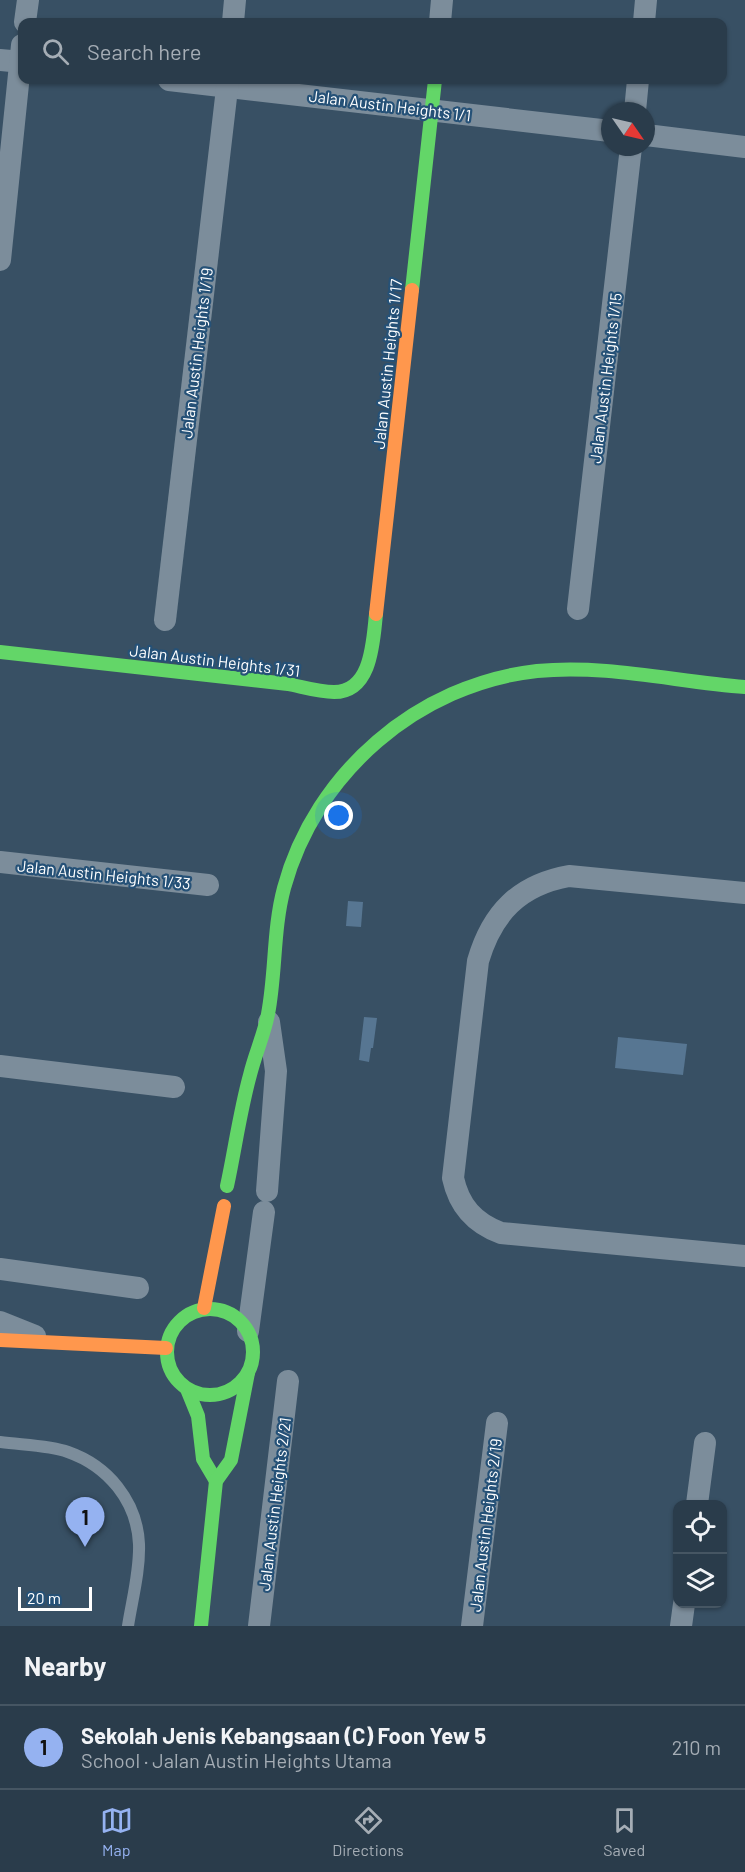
<!DOCTYPE html>
<meta charset="utf-8">
<style>
:root{--surface:#2a3c4b;--page:#324352;--text:#f1f3f6;--muted:#a5adb5;--line:#465663;--accent:#95b2f1}
body{margin:0;font-family:Barlow,sans-serif;background:var(--page);color:var(--text)}
.controls{position:absolute;right:18px;bottom:18px;display:grid;overflow:hidden;border-radius:12px;box-shadow:0 2px 4px #0004}
.controls button{width:54px;height:54px;display:grid;place-items:center;padding:0;border:0;border-bottom:2px solid var(--line);background:var(--surface);color:var(--text);font:30px sans-serif}
.compass{position:absolute;left:601px;top:102px;width:54px;height:54px;border-radius:50%;background:var(--surface);box-shadow:0 2px 4px #0004;rotate:124deg}
.scale{position:absolute;left:18px;bottom:15px;width:74px;box-sizing:border-box;padding-left:6px;border:3px solid #fff;border-top:0;font-size:16px;line-height:21px;white-space:nowrap;color:#fff;-webkit-text-stroke:4px #255177;paint-order:stroke}
.you{position:absolute;left:339px;top:816px;width:21px;height:21px;margin:-15px;border:4px solid #fff;border-radius:50%;background:#1a73e8;box-shadow:0 0 0 9px #1a73e833}
.badge{display:grid;place-items:center;width:39px;height:39px;border-radius:50%;background:var(--accent);color:#111;font-size:20px;font-weight:700}
.pin{position:absolute;translate:-50% -50px;filter:drop-shadow(0 2px 3px #0008)}
.pin::after{content:'';position:absolute;top:32px;width:21px;height:18px;background:inherit;clip-path:polygon(0 0,100% 0,50% 100%)}
.list{margin:0;padding:0;list-style:none}
h2{display:flex;justify-content:space-between;align-items:center;height:78px;margin:0;padding:0 24px;font-size:26px}
h2 small{font-size:20px;font-weight:400;color:var(--muted)}
.list li{display:grid;grid-template-columns:39px 1fr auto;gap:18px;align-items:center;box-sizing:border-box;height:84px;padding:0 24px;border-top:2px solid var(--line)}
.list b{display:block;font-size:22px;white-space:nowrap}
.list p{margin:0;font-size:20px;white-space:nowrap;color:var(--muted)}
.list em{font-size:20px;font-style:normal;color:var(--muted)}
.icon{flex:none;width:33px;height:33px;fill:none;stroke:currentColor;stroke-width:2;stroke-linecap:round;stroke-linejoin:round}
.map{position:relative;flex:none;width:745px;height:1626px;overflow:hidden}
.search{position:absolute;background:var(--surface);box-shadow:0 2px 4px #0004;left:18px;right:18px;top:18px;height:66px;display:flex;align-items:center;gap:15px;box-sizing:border-box;padding:0 21px;border-radius:12px;color:var(--muted);font-size:22px}
.sheet{height:162px;background:var(--surface)}
nav{display:flex;justify-content:space-around;align-items:center;box-sizing:border-box;height:84px;border-top:2px solid var(--line);background:var(--surface);font-size:16px;color:var(--muted)}
nav a{display:grid;justify-items:center;gap:3px}
nav .on{color:var(--accent)}
.map>svg:first-child{display:block}
</style>
<div class="map">
<svg width="745" height="1626" viewBox="0 0 745 1626">
<rect width="100%" height="100%" fill="#385064"/>
<g fill="#577692">
<path d="M 348,901 L 363,902 L 361,927 L 346,926 Z"/>
<path d="M 364,1017 L 377,1018 L 373,1048 L 371,1048 L 369,1062 L 359,1060 Z"/>
<path d="M 618,1037 L 687,1044 L 683,1075 L 615,1068 Z"/>
</g>
<g fill="none" stroke-linecap="round" stroke-linejoin="round">
<path stroke="#7c8d9b" stroke-width="12" d="M 0,1442 C 21,1445 49,1445 68,1452 C 108,1466 137,1501 139,1544 C 140,1571 132,1600 128,1626"/>
<g stroke="#7c8d9b" stroke-width="22">
<path d="M 25,22 L 28,0"/>
<path d="M 233,22 L 235,0"/>
<path d="M 440,22 L 442,0"/>
<path d="M 644,22 L 646,0"/>
<path d="M 0,60 L 22,62"/>
<path d="M 169,80 L 610,131"/>
<path d="M 635,111 L 638,80"/>
<path d="M 646,135 L 745,147"/>
<path d="M 0,260 L 22,45"/>
<path d="M 578,609 L 631,147"/>
<path d="M 165,620 L 228,80"/>
<path d="M 0,862 L 208,885"/>
<path d="M 745,893 L 569,876 C 519,885 492,913 478,961 L 453,1178 C 459,1206 474,1223 501,1233 L 745,1256"/>
<path d="M 0,1066 L 174,1087"/>
<path d="M 267,1191 L 276,1071 L 269,1022"/>
<path d="M 0,1269 L 138,1288"/>
<path d="M 0,1322 L 35,1336"/>
<path d="M 248,1331 L 264,1212"/>
<path d="M 697,1504 L 705,1443"/>
<path d="M 259,1626 L 288,1381"/>
<path d="M 472,1626 L 497,1423"/>
<path d="M 681,1626 L 684,1604"/>
</g>
<g stroke="#63d668" stroke-width="14">
<path d="M 412,290 L 435,80"/>
<path d="M 0,652 L 288,684 C 303,687 319,692 334,692 C 372,692 373,641 376,614"/>
<path d="M 227,1186 C 235,1149 240,1111 250,1075 C 255,1054 264,1035 268,1014 C 276,972 273,929 284,888 C 315,773 418,684 537,671 C 606,664 677,682 745,687"/>
<circle cx="210" cy="1352" r="43"/>
<path d="M 187,1389 L 198,1416 L 203,1459 L 216,1481"/>
<path d="M 201,1626 L 216,1481 L 231,1460 L 248,1373"/>
</g>
<g stroke="#ff974d" stroke-width="14">
<path d="M 376,614 L 412,290"/>
<path d="M 204,1308 L 224,1206"/>
<path d="M 0,1340 L 166,1348"/>
</g>
</g>
<g text-anchor="middle" dominant-baseline="central" stroke-width="4.5" stroke-linejoin="round" paint-order="stroke">
<g font-size="16" fill="#fff" stroke="#255177">
<text transform="translate(390 105) rotate(7)">Jalan Austin Heights 1/1</text>
<text transform="translate(196 353) rotate(-83)">Jalan Austin Heights 1/19</text>
<text transform="translate(387 364) rotate(-84)">Jalan Austin Heights 1/17</text>
<text transform="translate(605 378) rotate(-83)">Jalan Austin Heights 1/15</text>
<text transform="translate(215 660) rotate(7)">Jalan Austin Heights 1/31</text>
<text transform="translate(104 874) rotate(6)">Jalan Austin Heights 1/33</text>
<text transform="translate(274 1504) rotate(-83)">Jalan Austin Heights 2/21</text>
<text transform="translate(485 1525) rotate(-83)">Jalan Austin Heights 2/19</text>
</g>
</g>
</svg>
<div class="controls">
<button><svg class="icon" aria-label="locate" viewBox="0 0 24 24"><circle cx="12" cy="12" r="6"/><path d="M12 2v4M12 18v4M2 12h4M18 12h4"/></svg></button>
<button><svg class="icon" aria-label="layers" viewBox="0 0 24 24"><path d="M12 4l9 5-9 5-9-5zM3 14l9 5 9-5"/></svg></button>
</div>
<svg class="compass" viewBox="-18 -18 36 36"><path d="M0-13l5 13h-10z" fill="#e53935"/><path d="M0 13l5-13h-10z" fill="#a5adb5"/></svg>
<div class="scale">20 m</div>
<div class="you"></div>
<div class="pin badge" style="left:85px;top:1547px">1</div>
<div class="search"><svg class="icon" aria-label="search" viewBox="0 0 24 24"><circle cx="10" cy="10" r="6"/><path d="M15 15l6 6"/></svg>Search here</div>
</div>
<section class="sheet">
<h2>Nearby<small></small></h2>
<ul class="list">
<li><span class="badge">1</span><div><b>Sekolah Jenis Kebangsaan (C) Foon Yew 5</b><p>School · Jalan Austin Heights Utama</p></div><em>210 m</em></li>
</ul>
</section>
<nav>
<a class="on"><svg class="icon" aria-label="map" viewBox="0 0 24 24"><path d="M3 6l6-2 6 2 6-2v14l-6 2-6-2-6 2zM9 4v14M15 6v14"/></svg>Map</a>
<a><svg class="icon" aria-label="directions" viewBox="0 0 24 24"><path d="M12 3l9 9-9 9-9-9zM9 14v-3h6M13 9l2 2-2 2"/></svg>Directions</a>
<a><svg class="icon" aria-label="saved" viewBox="0 0 24 24"><path d="M7 4h10v16l-5-4-5 4z"/></svg>Saved</a>
</nav>
